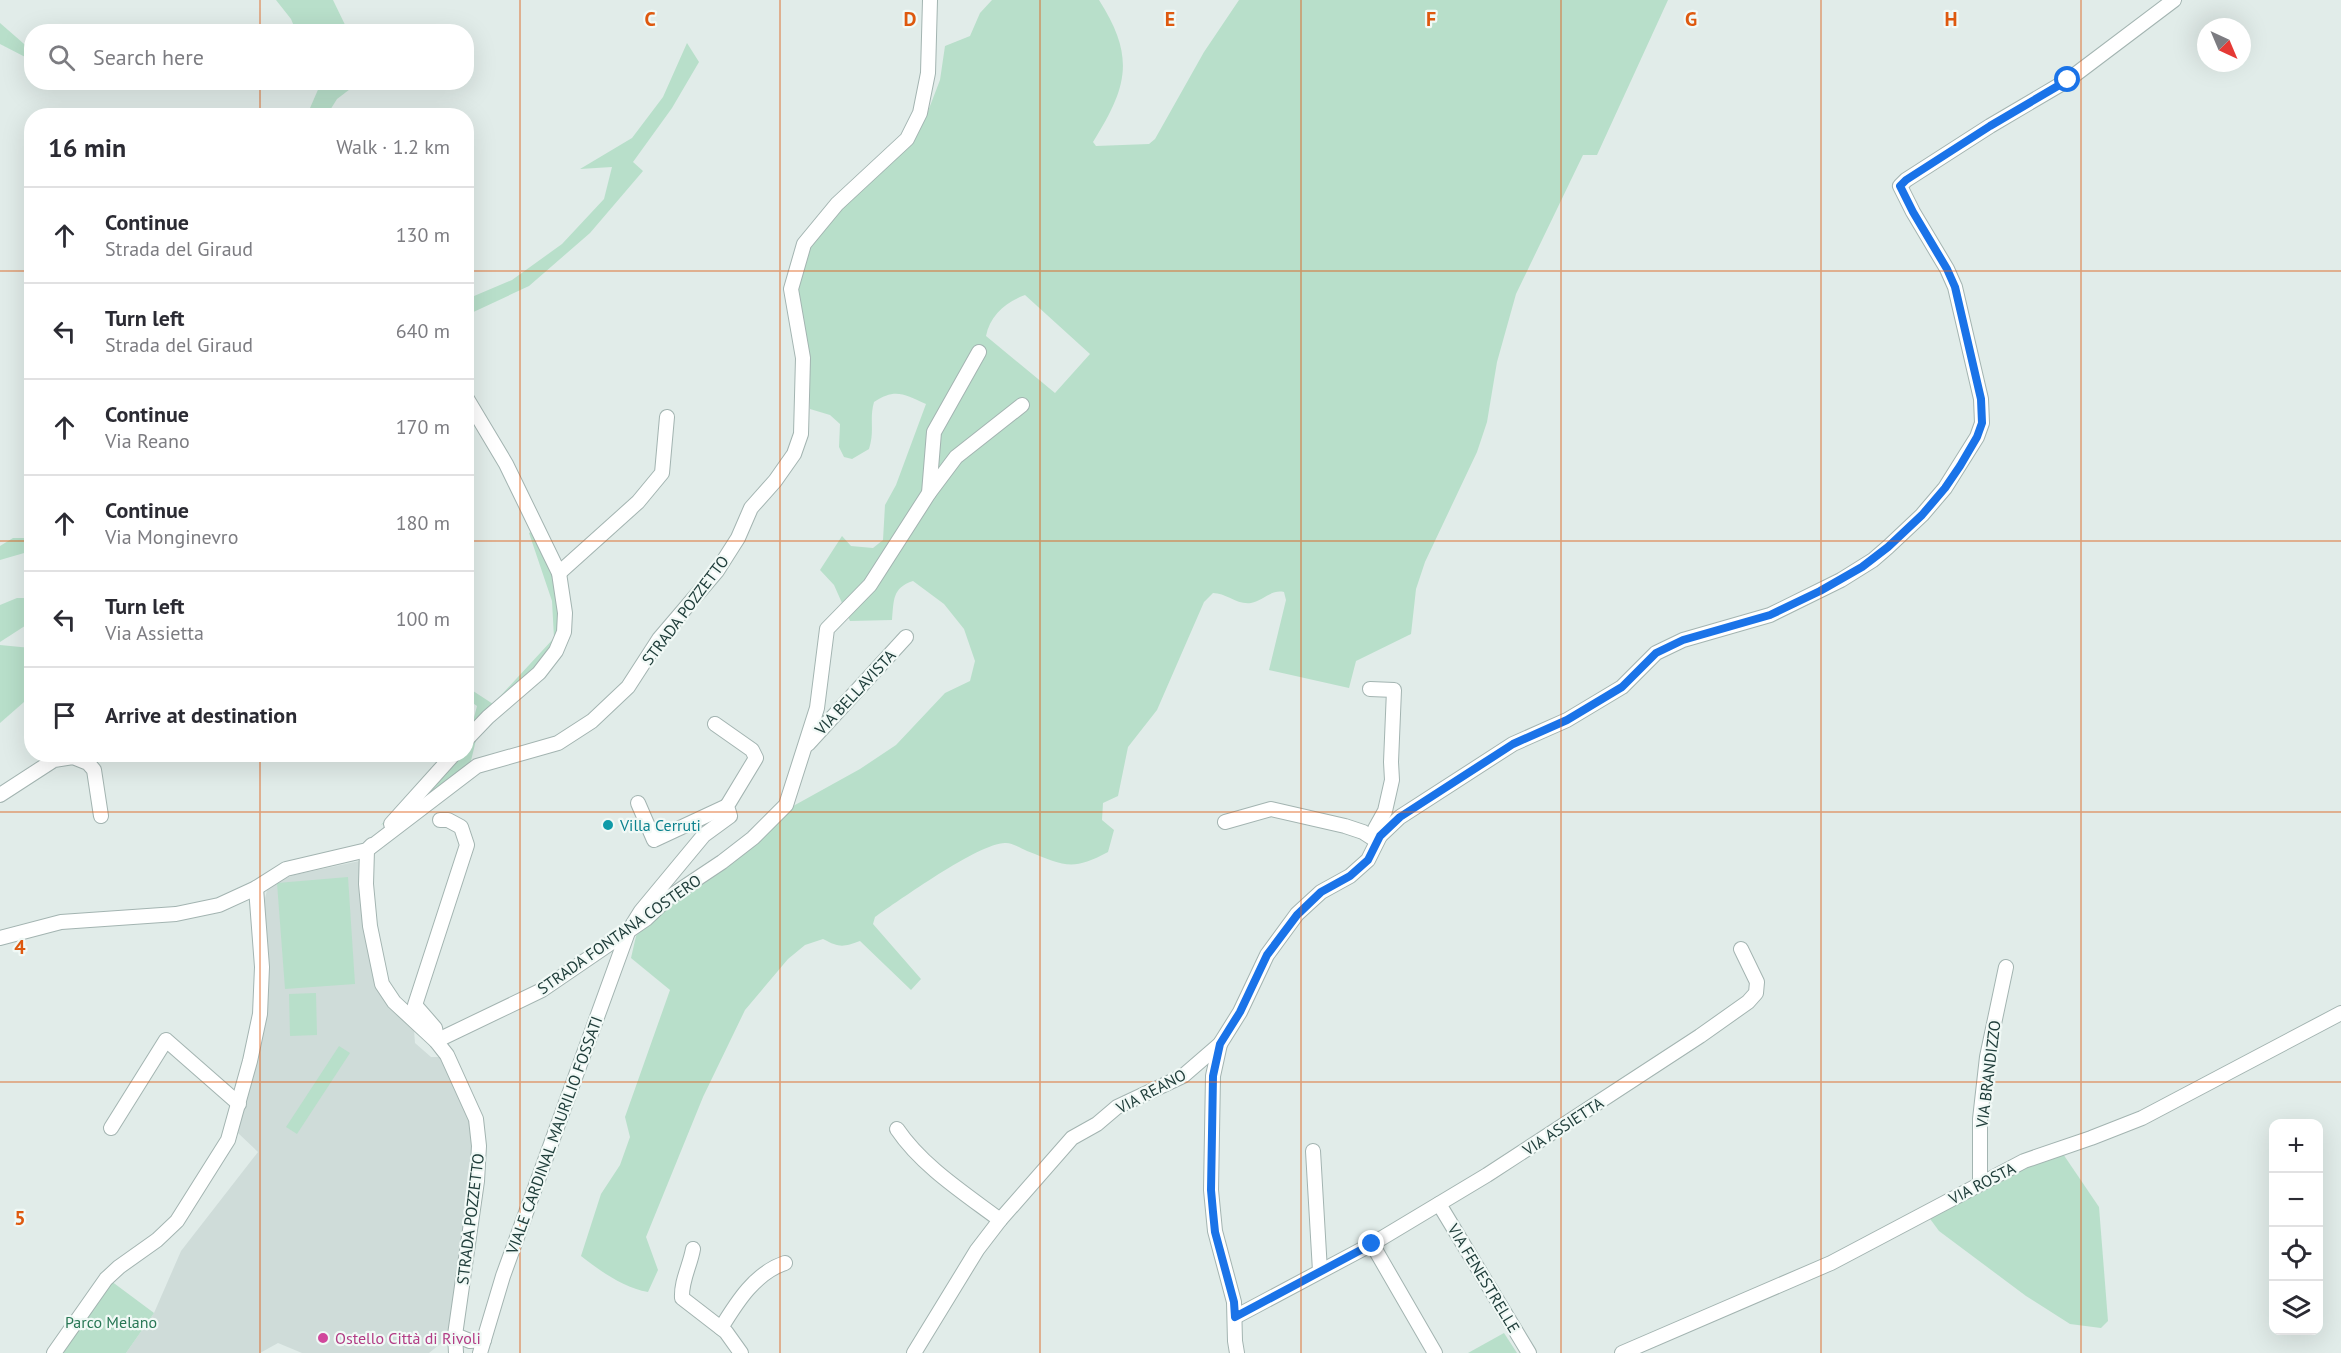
<!DOCTYPE html>
<meta charset="utf-8">
<style>
:root{--surface:#fff;--page:#f2f2f3;--text:#2b2b33;--muted:#7c7c81;--line:#e1e1e2}
body{margin:0;font-family:"PT Sans",sans-serif;background:var(--page);color:var(--text)}
.controls{position:absolute;right:18px;bottom:18px;display:grid;overflow:hidden;border-radius:12px;box-shadow:0 6px 24px #0002}
.controls button{width:54px;height:54px;display:grid;place-items:center;padding:0;border:0;border-bottom:2px solid var(--line);background:var(--surface);color:var(--text);font:30px sans-serif}
.compass{position:absolute;left:2197px;top:18px;width:54px;height:54px;border-radius:50%;background:var(--surface);box-shadow:0 6px 24px #0002;rotate:136deg}
.stop{position:absolute;width:18px;height:18px;margin:-14px;border:4px solid #1a73e8;border-radius:50%;background:#fff}
.stop.end{background:#1a73e8;border-color:#fff;box-shadow:0 2px 6px #0008}
.list{margin:0;padding:0;list-style:none}
h2{display:flex;justify-content:space-between;align-items:center;height:78px;margin:0;padding:0 24px;font-size:26px}
h2 small{font-size:20px;font-weight:400;color:var(--muted)}
.list li{display:grid;grid-template-columns:39px 1fr auto;gap:18px;align-items:center;box-sizing:border-box;height:96px;padding:0 24px;border-top:2px solid var(--line)}
.list b{display:block;font-size:22px;white-space:nowrap}
.list p{margin:0;font-size:20px;white-space:nowrap;color:var(--muted)}
.list em{font-size:20px;font-style:normal;color:var(--muted)}
.icon{flex:none;width:33px;height:33px;fill:none;stroke:currentColor;stroke-width:2;stroke-linecap:round;stroke-linejoin:round}
.map{position:relative;flex:none;width:2341px;height:1353px;overflow:hidden}
.search{position:absolute;background:var(--surface);box-shadow:0 6px 24px #0002;left:24px;top:24px;width:450px;height:66px;display:flex;align-items:center;gap:15px;box-sizing:border-box;padding:0 21px;border-radius:24px;color:var(--muted);font-size:22px}
.panel{position:absolute;background:var(--surface);box-shadow:0 6px 24px #0002;left:24px;top:108px;width:450px;height:654px;border-radius:24px}
.map>svg:first-child{display:block}
</style>
<div class="map">
<svg width="2341" height="1353" viewBox="0 0 2341 1353">
<rect width="100%" height="100%" fill="#e1ece9"/>
<path fill="#cfdcd9" d="M 364,860 L 389,1005 L 414,1030 L 415,1043 L 431,1057 L 444,1057 L 472,1119 L 475,1146 L 451,1322 L 445,1340 L 429,1353 L 302,1353 L 278,1343 L 260,1353 L 126,1353 L 154,1313 L 181,1251 L 258,1152 L 238,1133 L 267,994 L 269,960 L 263,925 L 264,902 L 267,890 L 280,880 L 294,875 Z"/>
<g fill="#b8dfca" fill-rule="evenodd">
<path d="M 276,0 L 333,0 L 348,31 L 296,31 L 291,19 Z"/>
<path d="M 992,0 L 1099,0 C 1136,58 1127,87 1093,142 L 1096,146 L 1149,144 L 1155,139 L 1204,52 L 1239,0 L 1668,0 L 1597,155 L 1583,155 L 1516,294 L 1497,362 L 1487,422 L 1477,452 L 1425,562 L 1416,589 L 1411,634 L 1356,661 L 1349,688 L 1269,670 L 1286,600 L 1284,592 C 1271,589 1263,601 1251,603 C 1237,605 1226,593 1213,593 L 1204,602 L 1157,710 L 1128,747 L 1118,796 L 1103,803 L 1102,820 L 1114,830 L 1108,852 C 1071,872 1064,865 1027,851 C 1021,848 1012,843 1006,843 C 982,841 898,901 875,917 L 873,924 L 921,979 L 911,990 L 860,941 C 843,947 840,948 823,939 L 805,945 L 788,959 L 745,1010 L 703,1097 L 646,1237 L 658,1270 L 648,1292 C 624,1288 600,1271 581,1256 L 601,1194 L 620,1165 L 630,1137 L 625,1117 L 670,990 L 631,958 L 636,936 L 647,923 L 786,810 L 860,769 L 896,745 L 945,693 L 970,681 L 975,661 L 964,629 L 944,604 L 913,581 C 892,588 894,600 892,620 L 850,621 L 834,585 L 820,570 L 842,536 L 851,546 L 873,548 L 883,540 L 885,505 L 896,485 L 926,404 C 904,394 895,388 874,402 C 869,420 875,430 869,449 L 852,459 L 844,457 L 839,447 L 840,424 L 830,415 L 810,409 L 808,358 L 796,289 L 808,246 L 841,205 L 909,143 L 925,119 L 940,80 L 945,46 L 970,36 L 980,13 ZM 1025,295 L 1090,354 L 1055,393 L 986,336 C 990,315 1006,302 1025,295 Z"/>
<path d="M 0,23 L 31,50 L 31,60 L 0,44 Z"/>
<path d="M 687,43 L 699,62 L 672,108 L 633,162 L 643,171 L 590,233 L 529,286 L 467,315 L 467,299 L 512,280 L 562,244 L 604,199 L 612,167 L 580,169 L 632,138 L 663,97 Z"/>
<path d="M 319,83 L 358,83 L 337,99 L 327,115 L 307,115 L 320,85 Z"/>
<path d="M 534,530 L 558,589 L 561,629 L 546,658 L 481,719 L 470,765 L 411,809 L 381,825 L 445,755 L 466,754 L 467,731 L 472,725 L 477,706 L 467,699 L 467,687 L 493,704 L 554,638 L 552,601 L 529,533 Z"/>
<path d="M 13,538 L 31,538 L 31,551 L 0,560 L 0,546 Z"/>
<path d="M 17,598 L 31,598 L 31,622 L 0,642 L 0,605 Z"/>
<path d="M 0,645 L 31,648 L 32,695 L 0,723 Z"/>
<path d="M 348,877 L 355,984 L 285,989 L 277,883 Z"/>
<path d="M 316,993 L 317,1035 L 290,1036 L 289,994 Z"/>
<path d="M 339,1046 L 350,1053 L 297,1134 L 286,1127 Z"/>
<path d="M 2059,1148 L 2099,1207 L 2108,1321 L 2101,1328 L 2070,1324 L 2026,1296 L 1939,1231 L 1925,1212 Z"/>
<path d="M 107,1278 L 154,1313 L 126,1353 L 54,1353 Z"/>
<path d="M 1504,1333 L 1517,1353 L 1468,1353 Z"/>
</g>
<g fill="none" stroke-linecap="round" stroke-linejoin="round">
<defs>
<g id="minor">
<path d="M 466,397 L 506,464 L 559,573 L 565,613 L 564,632 L 556,651 L 539,673 L 488,717 L 466,740"/>
<path d="M 929,493 L 956,457 L 1022,405"/>
<path d="M 559,573 L 638,502 L 662,473 L 667,417"/>
<path d="M 1370,689 L 1394,690 L 1391,762 L 1392,780 L 1385,811 L 1375,829 L 1380,836"/>
<path d="M 808,744 L 906,637"/>
<path d="M 0,795 L 54,760 L 73,757 L 88,763 L 94,770 L 101,816"/>
<path d="M 638,803 L 654,840 L 727,806"/>
<path d="M 1225,822 L 1271,809 L 1345,826 L 1363,832 L 1377,841"/>
<path d="M 391,824 L 454,754"/>
<path d="M 0,938 L 61,922 L 176,914 L 219,905 L 256,888 L 286,869 L 367,850 L 372,845"/>
<path d="M 436,1033 L 435,1028 L 415,1005 L 467,845 L 461,827 L 448,820 L 440,820"/>
<path d="M 436,1041 L 542,990 L 646,919 L 668,898 L 722,862 L 753,838 L 786,805 L 817,708 L 827,629 L 870,585 L 929,493 L 934,432 L 979,352"/>
<path d="M 1220,1044 L 1213,1076 L 1211,1190 L 1215,1231 L 1234,1302 L 1235,1341 L 1237,1353"/>
<path d="M 111,1128 L 166,1040 L 239,1104"/>
<path d="M 897,1129 C 922,1166 964,1193 1000,1220"/>
<path d="M 1313,1151 L 1320,1271"/>
<path d="M 1980,1183 L 1980,1119 L 1987,1057 L 2006,967"/>
<path d="M 1439,1204 L 1529,1353"/>
<path d="M 1372,1244 L 1435,1353"/>
<path d="M 693,1249 C 690,1266 681,1281 682,1298 L 726,1332 L 741,1353"/>
<path d="M 1235,1317 L 1372,1244 L 1487,1175 L 1700,1036 L 1748,1002 L 1756,993 L 1757,982 L 1741,949"/>
<path d="M 721,1328 C 737,1302 755,1273 785,1263"/>
<path d="M 455,1335 L 470,1341 L 484,1340"/>
<path d="M 54,1353 L 106,1279 L 119,1267 L 157,1240 L 177,1221 L 228,1140 L 250,1061 L 260,1014 L 262,967 L 256,888"/>
<path d="M 456,1353 L 455,1335 L 477,1181 L 479,1146 L 476,1119 L 447,1055 L 436,1041 L 394,1002 L 382,984 L 370,926 L 366,884 L 367,850 L 477,766 L 558,743 L 592,721 L 628,687 L 659,639 L 717,571 L 738,538 L 751,508 L 775,481 L 794,454 L 801,434 L 803,358 L 791,289 L 804,244 L 837,204 L 907,139 L 920,113 L 928,73 L 930,0"/>
<path d="M 480,1353 L 503,1276 L 628,932 L 641,911 L 704,835 L 730,816 L 727,806 L 756,758 L 752,750 L 715,724"/>
<path d="M 914,1353 L 977,1250 L 1000,1220 L 1072,1138 L 1097,1124 L 1117,1107 L 1183,1076 L 1220,1044 L 1240,1012 L 1267,955 L 1297,914 L 1321,892 L 1350,876 L 1368,860 L 1380,836 L 1400,817 L 1513,744 L 1567,720 L 1622,687 L 1656,653 L 1683,640 L 1770,615 L 1841,580 L 1873,560 L 1888,547 L 1922,515 L 1945,488 L 1977,437 L 1982,423 L 1981,399 L 1955,287 L 1947,269 L 1913,212 L 1900,186 L 1906,180 L 1990,126 L 2068,80 L 2174,0"/>
<path d="M 1622,1353 L 1831,1263 L 2024,1161 L 2091,1138 L 2142,1118 L 2341,1013"/>
</g>
</defs>
<use href="#minor" stroke="#a3b4b1" stroke-width="16"/>
<use href="#minor" stroke="#fff" stroke-width="14"/>
</g>
<g fill="none" stroke-linecap="round" stroke-linejoin="round">
<path stroke="#1a73e8" stroke-width="8" d="M 1372,1244 L 1235,1317 L 1234,1302 L 1215,1232 L 1213,1212 L 1211,1190 L 1213,1076 L 1220,1044 L 1240,1012 L 1267,955 L 1297,915 L 1321,892 L 1350,876 L 1368,860 L 1380,836 L 1400,817 L 1513,744 L 1567,720 L 1622,687 L 1656,653 L 1683,640 L 1770,615 L 1820,591 L 1862,567 L 1888,547 L 1922,515 L 1945,488 L 1960,466 L 1977,437 L 1982,423 L 1981,399 L 1955,287 L 1947,269 L 1913,212 L 1900,186 L 1906,180 L 1990,126 L 2068,80"/>
</g>
<path fill="none" stroke="#de580e" stroke-width="1.5" stroke-opacity="0.55" d="M 260,0 L 260,32M 520,0 L 520,1353M 780,0 L 780,1353M 1040,0 L 1040,1353M 1301,0 L 1301,1353M 1561,0 L 1561,1353M 1821,0 L 1821,1353M 2081,0 L 2081,1353M 260,82 L 260,116M 0,271 L 32,271M 466,271 L 2341,271M 0,541 L 32,541M 466,541 L 2341,541M 260,754 L 260,1353M 0,812 L 2341,812M 0,1082 L 2341,1082"/>
<circle fill="#0f9aa8" stroke="#f1f9f6" stroke-width="2" cx="608" cy="825" r="6"/>
<circle fill="#d1479c" stroke="#f1f9f6" stroke-width="2" cx="323" cy="1338" r="6"/>
<g text-anchor="middle" dominant-baseline="central" stroke-width="4.5" stroke-linejoin="round" paint-order="stroke">
<g font-size="16" fill="#203e3b" stroke="#f1f9f6">
<text transform="translate(685 610) rotate(-53)">STRADA POZZETTO</text>
<text transform="translate(855 692) rotate(-47)">VIA BELLAVISTA</text>
<text transform="translate(619 934) rotate(-35)">STRADA FONTANA COSTERO</text>
<text transform="translate(1988 1074) rotate(-83)">VIA BRANDIZZO</text>
<text transform="translate(1151 1091) rotate(-28)">VIA REANO</text>
<text transform="translate(1563 1126) rotate(-33)">VIA ASSIETTA</text>
<text transform="translate(554 1135) rotate(-70)">VIALE CARDINAL MAURILIO FOSSATI</text>
<text transform="translate(1982 1183) rotate(-27)">VIA ROSTA</text>
<text transform="translate(470 1219) rotate(-83)">STRADA POZZETTO</text>
<text transform="translate(1484 1278) rotate(59)">VIA FENESTRELLE</text>
</g>
<g font-size="16" fill="#0d838f" stroke="#f1f9f6" text-anchor="start">
<text x="620" y="825">Villa Cerruti</text>
</g>
<g font-size="16" fill="#287755" stroke="#f1f9f6">
<text x="111" y="1322">Parco Melano</text>
</g>
<g font-size="16" fill="#b23c85" stroke="#f1f9f6" text-anchor="start">
<text x="335" y="1338">Ostello Città di Rivoli</text>
</g>
</g>
<g font-size="20" text-anchor="middle" font-weight="bold" fill="#de580e" stroke="#f1f9f6" stroke-width="4.5" stroke-linejoin="round" paint-order="stroke">
<text x="650" y="26">C</text>
<text x="910" y="26">D</text>
<text x="1170" y="26">E</text>
<text x="1431" y="26">F</text>
<text x="1691" y="26">G</text>
<text x="1951" y="26">H</text>
<text x="20" y="954">4</text>
<text x="20" y="1225">5</text>
</g>
</svg>
<div class="controls">
<button>+</button>
<button>−</button>
<button><svg class="icon" aria-label="locate" viewBox="0 0 24 24"><circle cx="12" cy="12" r="6"/><path d="M12 2v4M12 18v4M2 12h4M18 12h4"/></svg></button>
<button><svg class="icon" aria-label="layers" viewBox="0 0 24 24"><path d="M12 4l9 5-9 5-9-5zM3 14l9 5 9-5"/></svg></button>
</div>
<svg class="compass" viewBox="-18 -18 36 36"><path d="M0-13l5 13h-10z" fill="#e53935"/><path d="M0 13l5-13h-10z" fill="#7c7c81"/></svg>
<div class="stop" style="left:2068px;top:80px"></div>
<div class="stop end" style="left:1372px;top:1244px"></div>
<div class="search"><svg class="icon" aria-label="search" viewBox="0 0 24 24"><circle cx="10" cy="10" r="6"/><path d="M15 15l6 6"/></svg>Search here</div>
<section class="panel">
<h2>16 min<small>Walk · 1.2 km</small></h2>
<ul class="list">
<li><svg class="icon" aria-label="ahead" viewBox="0 0 24 24"><path d="M12 20V5M6 11l6-6 6 6"/></svg><div><b>Continue</b><p>Strada del Giraud</p></div><em>130 m</em></li>
<li><svg class="icon" aria-label="left" viewBox="0 0 24 24"><path d="M17 20v-9H6M10 6l-5 5 5 5"/></svg><div><b>Turn left</b><p>Strada del Giraud</p></div><em>640 m</em></li>
<li><svg class="icon" aria-label="ahead" viewBox="0 0 24 24"><path d="M12 20V5M6 11l6-6 6 6"/></svg><div><b>Continue</b><p>Via Reano</p></div><em>170 m</em></li>
<li><svg class="icon" aria-label="ahead" viewBox="0 0 24 24"><path d="M12 20V5M6 11l6-6 6 6"/></svg><div><b>Continue</b><p>Via Monginevro</p></div><em>180 m</em></li>
<li><svg class="icon" aria-label="left" viewBox="0 0 24 24"><path d="M17 20v-9H6M10 6l-5 5 5 5"/></svg><div><b>Turn left</b><p>Via Assietta</p></div><em>100 m</em></li>
<li><svg class="icon" aria-label="arrive" viewBox="0 0 24 24"><path d="M6 21V4h12l-3 4 3 4H6"/></svg><div><b>Arrive at destination</b></div></li>
</ul>
</section>
</div>
